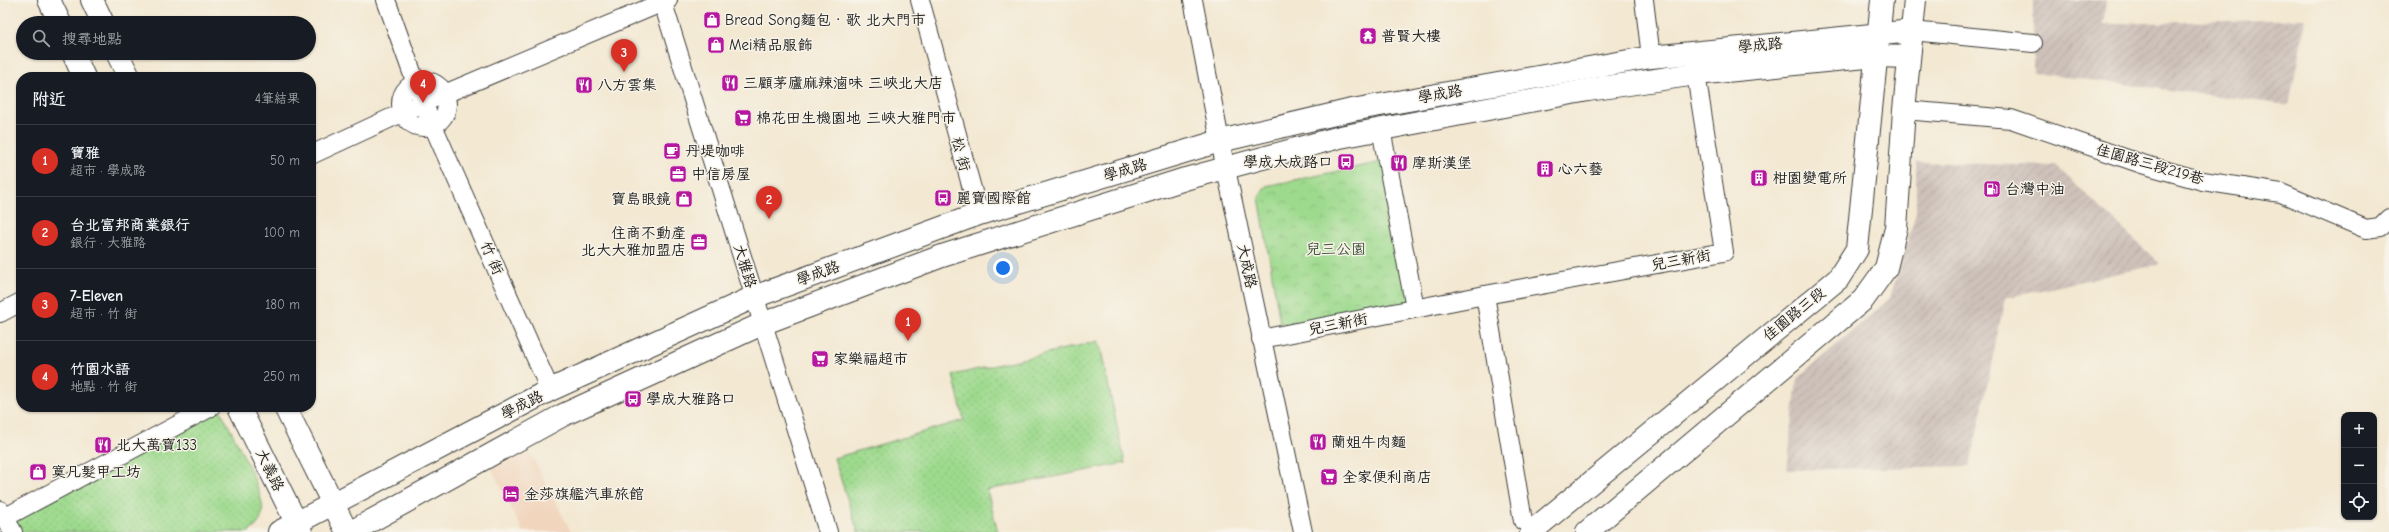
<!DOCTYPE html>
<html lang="zh-TW">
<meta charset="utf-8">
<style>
:root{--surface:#171b24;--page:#242831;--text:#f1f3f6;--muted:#9ea1a6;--line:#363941;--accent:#d93025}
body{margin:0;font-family:"Comic Neue","LXGW WenKai TC",sans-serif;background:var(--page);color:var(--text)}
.controls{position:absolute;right:12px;bottom:12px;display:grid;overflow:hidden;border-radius:8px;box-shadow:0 1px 3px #0004}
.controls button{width:36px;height:36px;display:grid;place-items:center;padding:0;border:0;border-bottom:1px solid var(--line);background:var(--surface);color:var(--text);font:20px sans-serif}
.you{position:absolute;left:1003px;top:268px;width:14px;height:14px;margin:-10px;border:3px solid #fff;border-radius:50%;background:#1a73e8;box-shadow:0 0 0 6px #1a73e833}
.badge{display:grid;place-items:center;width:26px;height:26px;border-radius:50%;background:var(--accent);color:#fff;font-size:13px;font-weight:700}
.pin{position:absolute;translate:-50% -33px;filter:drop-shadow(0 1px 2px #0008)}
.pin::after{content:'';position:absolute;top:21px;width:14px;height:12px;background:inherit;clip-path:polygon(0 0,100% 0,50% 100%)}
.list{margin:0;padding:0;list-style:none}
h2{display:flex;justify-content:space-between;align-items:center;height:52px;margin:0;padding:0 16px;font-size:17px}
h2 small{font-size:13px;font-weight:400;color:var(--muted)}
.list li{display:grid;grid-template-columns:26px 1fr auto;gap:12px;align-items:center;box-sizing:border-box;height:72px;padding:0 16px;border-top:1px solid var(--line)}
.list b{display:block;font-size:15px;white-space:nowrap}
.list p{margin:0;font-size:13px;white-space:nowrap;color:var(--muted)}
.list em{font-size:13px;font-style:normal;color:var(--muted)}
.icon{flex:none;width:22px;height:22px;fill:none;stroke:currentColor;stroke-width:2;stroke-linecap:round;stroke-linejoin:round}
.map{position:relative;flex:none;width:2389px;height:532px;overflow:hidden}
.search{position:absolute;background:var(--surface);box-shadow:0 1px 3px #0004;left:16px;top:16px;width:300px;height:44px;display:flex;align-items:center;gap:10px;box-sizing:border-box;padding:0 14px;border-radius:22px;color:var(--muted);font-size:15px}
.panel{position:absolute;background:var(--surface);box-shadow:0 1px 3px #0004;left:16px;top:72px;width:300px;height:340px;border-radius:16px}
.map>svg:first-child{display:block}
</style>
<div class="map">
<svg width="2389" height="532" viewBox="0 0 2389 532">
<defs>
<pattern id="industrial-furrows" width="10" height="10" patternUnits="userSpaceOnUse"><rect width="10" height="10" fill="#cec1ba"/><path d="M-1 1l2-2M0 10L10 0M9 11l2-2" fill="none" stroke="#b0a59f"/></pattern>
<pattern id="grass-dots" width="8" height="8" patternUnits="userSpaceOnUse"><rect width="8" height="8" fill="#9eda8e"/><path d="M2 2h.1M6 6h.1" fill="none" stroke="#88ba7a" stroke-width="1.8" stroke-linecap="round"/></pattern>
<pattern id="park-crowns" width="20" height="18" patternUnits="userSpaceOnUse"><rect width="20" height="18" fill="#9eda8e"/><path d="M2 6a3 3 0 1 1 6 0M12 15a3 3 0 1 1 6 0" fill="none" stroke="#88ba7a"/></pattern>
</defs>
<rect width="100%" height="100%" fill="#f7f3e8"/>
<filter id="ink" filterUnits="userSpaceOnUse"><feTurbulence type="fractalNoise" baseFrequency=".025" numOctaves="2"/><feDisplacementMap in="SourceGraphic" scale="8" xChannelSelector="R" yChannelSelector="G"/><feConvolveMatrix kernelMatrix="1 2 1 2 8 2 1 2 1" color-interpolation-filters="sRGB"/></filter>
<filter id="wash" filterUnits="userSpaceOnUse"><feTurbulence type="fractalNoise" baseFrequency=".012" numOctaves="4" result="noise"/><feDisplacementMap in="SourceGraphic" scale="16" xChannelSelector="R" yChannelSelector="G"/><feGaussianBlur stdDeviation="0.9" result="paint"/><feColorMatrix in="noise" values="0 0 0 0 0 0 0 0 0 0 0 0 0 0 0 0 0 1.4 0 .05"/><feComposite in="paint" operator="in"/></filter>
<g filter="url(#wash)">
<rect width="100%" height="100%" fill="#f3e8d2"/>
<path fill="#f1d5bd" d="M 529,450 L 571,532 L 523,532 L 492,469 Z"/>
<g fill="url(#industrial-furrows)">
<path d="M 2033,0 L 2106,0 L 2103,24 L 2306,19 L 2289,105 L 2033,73 Z"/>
<path d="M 1916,162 L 2056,166 L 2160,264 L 2005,298 L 1970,466 L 1787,470 L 1797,379 L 1890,298 L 1916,213 Z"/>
</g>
<g fill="url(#grass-dots)" stroke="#5d7b55">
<circle cx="424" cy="104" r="23"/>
<path d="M 1099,341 L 1125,463 L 987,490 L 998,532 L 858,532 L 834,458 L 964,420 L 953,375 Z"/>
<path d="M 219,407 C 229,429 268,495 262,515 C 260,523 255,527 249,532 L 13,532 L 4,518 Z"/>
</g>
<path fill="url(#park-crowns)" stroke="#5d7b55" d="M 1387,161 L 1415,308 L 1282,335 L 1259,197 L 1266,186 Z"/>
</g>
<g filter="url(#ink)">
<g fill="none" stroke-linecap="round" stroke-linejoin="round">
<defs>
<g id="street">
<path d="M 386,0 L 423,103 L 550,390"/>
<path d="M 662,0 L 828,532"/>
<path d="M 920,0 L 979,214"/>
<path d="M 1193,0 L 1220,141 L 1303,532"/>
<path d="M 1644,0 L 1651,57"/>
<path d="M 1912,31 L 2033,43"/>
<circle cx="424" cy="104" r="23"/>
<path d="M 1904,110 L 2011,119 L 2142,164 L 2203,181 L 2281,193 L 2366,229 L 2380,227 L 2389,218"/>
<path d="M 1381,129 L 1415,308"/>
<path d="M 311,155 L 423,103 L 668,0"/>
<path d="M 1485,295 L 1523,521"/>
<path d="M 0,313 L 21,302"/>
<path d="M 1261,339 L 1485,295 L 1724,252 L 1696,74"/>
<path d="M 0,510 L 13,532"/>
<path d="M 4,518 L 211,407"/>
</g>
<g id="secondary">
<path d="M 49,0 L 60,23"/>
<path d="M 92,0 L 103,23"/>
<path d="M 73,53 L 84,77"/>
<path d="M 117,53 L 129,77"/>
<path d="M 239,407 L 301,532"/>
<path d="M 285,407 L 347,532"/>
<path d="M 279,532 L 550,390 L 754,297 L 979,214 L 1220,141 L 1352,110 L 1651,57 L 1912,31"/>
<path d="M 351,532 L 563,415 L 762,324 L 942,256 L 1185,179 L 1340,137 L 1588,90 L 1696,74 L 1876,56 L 1909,57"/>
<path d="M 1531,532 L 1838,279 L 1857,249 L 1882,0"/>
<path d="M 1587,532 L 1863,300 L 1886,268 L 1896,228 L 1904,110 L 1915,0"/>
</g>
</defs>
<use href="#street" stroke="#3c3b37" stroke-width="20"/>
<use href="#secondary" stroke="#3c3b37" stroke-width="24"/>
<use href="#street" stroke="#fff" stroke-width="18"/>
<use href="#secondary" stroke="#fff" stroke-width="22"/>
</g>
</g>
<defs>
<symbol id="shop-square" viewBox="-11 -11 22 22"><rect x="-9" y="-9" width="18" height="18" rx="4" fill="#b5179e" stroke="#f7f3e8"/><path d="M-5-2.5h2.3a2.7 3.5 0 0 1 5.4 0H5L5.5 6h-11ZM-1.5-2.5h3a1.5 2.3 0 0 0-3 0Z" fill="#fff"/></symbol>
<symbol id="temple-square" viewBox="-11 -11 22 22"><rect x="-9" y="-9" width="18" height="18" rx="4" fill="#b5179e" stroke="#f7f3e8"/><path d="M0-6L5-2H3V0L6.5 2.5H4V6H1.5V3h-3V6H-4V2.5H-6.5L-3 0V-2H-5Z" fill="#fff"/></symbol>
<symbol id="restaurant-square" viewBox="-11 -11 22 22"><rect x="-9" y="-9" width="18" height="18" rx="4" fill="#b5179e" stroke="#f7f3e8"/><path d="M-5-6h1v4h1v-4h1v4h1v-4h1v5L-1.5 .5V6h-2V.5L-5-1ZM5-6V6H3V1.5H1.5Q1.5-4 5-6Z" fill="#fff"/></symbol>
<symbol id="supermarket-square" viewBox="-11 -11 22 22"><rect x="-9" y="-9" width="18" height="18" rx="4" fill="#b5179e" stroke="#f7f3e8"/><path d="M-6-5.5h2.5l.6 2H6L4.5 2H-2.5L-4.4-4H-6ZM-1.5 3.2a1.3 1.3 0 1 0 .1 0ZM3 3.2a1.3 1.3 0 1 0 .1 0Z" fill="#fff"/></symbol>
<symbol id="cafe-square" viewBox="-11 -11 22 22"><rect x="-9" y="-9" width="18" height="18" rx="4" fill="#b5179e" stroke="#f7f3e8"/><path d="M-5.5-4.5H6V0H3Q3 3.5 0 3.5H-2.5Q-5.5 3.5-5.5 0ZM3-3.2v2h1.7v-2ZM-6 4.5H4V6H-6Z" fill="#fff"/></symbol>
<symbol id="bus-square" viewBox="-11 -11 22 22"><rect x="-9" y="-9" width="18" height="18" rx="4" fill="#b5179e" stroke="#f7f3e8"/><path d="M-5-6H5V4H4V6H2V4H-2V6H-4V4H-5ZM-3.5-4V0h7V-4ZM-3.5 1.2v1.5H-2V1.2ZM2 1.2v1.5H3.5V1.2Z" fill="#fff"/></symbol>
<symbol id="building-square" viewBox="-11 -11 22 22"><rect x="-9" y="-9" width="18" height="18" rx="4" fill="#b5179e" stroke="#f7f3e8"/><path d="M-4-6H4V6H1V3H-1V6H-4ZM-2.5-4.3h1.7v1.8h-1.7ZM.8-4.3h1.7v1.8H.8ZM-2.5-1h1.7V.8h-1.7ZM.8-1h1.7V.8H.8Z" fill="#fff"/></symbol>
<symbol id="office-square" viewBox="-11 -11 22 22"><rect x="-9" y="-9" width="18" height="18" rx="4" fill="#b5179e" stroke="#f7f3e8"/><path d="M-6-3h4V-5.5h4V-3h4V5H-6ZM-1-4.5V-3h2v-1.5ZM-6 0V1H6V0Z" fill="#fff"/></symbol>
<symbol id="fuel-square" viewBox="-11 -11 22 22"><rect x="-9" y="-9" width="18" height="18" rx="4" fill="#b5179e" stroke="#f7f3e8"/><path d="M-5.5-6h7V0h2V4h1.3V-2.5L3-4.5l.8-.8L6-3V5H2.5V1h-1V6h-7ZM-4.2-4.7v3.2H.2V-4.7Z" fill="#fff"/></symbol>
<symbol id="hotel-square" viewBox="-11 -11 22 22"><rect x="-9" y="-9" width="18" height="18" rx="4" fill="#b5179e" stroke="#f7f3e8"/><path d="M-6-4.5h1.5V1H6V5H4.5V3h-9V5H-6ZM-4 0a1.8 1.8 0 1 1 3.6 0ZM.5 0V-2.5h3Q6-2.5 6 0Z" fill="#fff"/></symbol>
</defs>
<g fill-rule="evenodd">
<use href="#shop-square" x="702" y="10" width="20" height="20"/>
<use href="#temple-square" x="1358" y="26" width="20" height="20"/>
<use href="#shop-square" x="706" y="35" width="20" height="20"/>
<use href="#restaurant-square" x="720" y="73" width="20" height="20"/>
<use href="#restaurant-square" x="574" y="75" width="20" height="20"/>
<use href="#supermarket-square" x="733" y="108" width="20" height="20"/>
<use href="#cafe-square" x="662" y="141" width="20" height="20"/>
<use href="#bus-square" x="1336" y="152" width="20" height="20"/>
<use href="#restaurant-square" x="1389" y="153" width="20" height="20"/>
<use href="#building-square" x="1535" y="159" width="20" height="20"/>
<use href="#office-square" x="668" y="164" width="20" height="20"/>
<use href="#building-square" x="1749" y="168" width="20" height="20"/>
<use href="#fuel-square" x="1982" y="179" width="20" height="20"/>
<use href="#bus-square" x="933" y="188" width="20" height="20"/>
<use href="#shop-square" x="674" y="189" width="20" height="20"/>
<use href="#office-square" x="689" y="232" width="20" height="20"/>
<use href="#supermarket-square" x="810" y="349" width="20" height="20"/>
<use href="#bus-square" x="623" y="389" width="20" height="20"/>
<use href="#restaurant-square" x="1308" y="432" width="20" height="20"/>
<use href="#restaurant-square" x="93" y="435" width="20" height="20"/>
<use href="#shop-square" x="28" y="462" width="20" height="20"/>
<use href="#supermarket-square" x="1319" y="467" width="20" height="20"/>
<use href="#hotel-square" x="501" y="484" width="20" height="20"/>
</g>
<g text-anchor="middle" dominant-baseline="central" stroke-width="3" stroke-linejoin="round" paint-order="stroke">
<g font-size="15" fill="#1c1c1c" stroke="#f7f3e8" text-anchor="start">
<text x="725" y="20">Bread Song麵包‧歌 北大門市</text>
<text x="1381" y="36">普賢大樓</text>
<text x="729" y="45">Mei精品服飾</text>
<text x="743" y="83">三顧茅廬麻辣滷味 三峽北大店</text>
<text x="597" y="85">八方雲集</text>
<text x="756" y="118">棉花田生機園地 三峽大雅門市</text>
<text x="685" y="151">丹堤咖啡</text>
<text x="1333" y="162" text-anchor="end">學成大成路口</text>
<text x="1412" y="163">摩斯漢堡</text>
<text x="1558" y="169">心六藝</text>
<text x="691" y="174">中信房屋</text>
<text x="1772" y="178">柑園變電所</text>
<text x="2005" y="189">台灣中油</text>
<text x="956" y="198">麗寶國際館</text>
<text x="671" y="199" text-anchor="end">寶島眼鏡</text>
<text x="686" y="233" text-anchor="end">住商不動產<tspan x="686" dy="17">北大大雅加盟店</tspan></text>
<text x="833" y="359">家樂福超市</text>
<text x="646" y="399">學成大雅路口</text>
<text x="1331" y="442">蘭姐牛肉麵</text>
<text x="116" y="445">北大萬寶133</text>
<text x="51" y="472">寞凡髮甲工坊</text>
<text x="1342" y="477">全家便利商店</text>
<text x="524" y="494">金莎旗艦汽車旅館</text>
</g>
<g font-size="15" fill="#1c1c1c" stroke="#f7f3e8">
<text transform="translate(1760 45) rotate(-6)">學成路</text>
<text transform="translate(1440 94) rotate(-10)">學成路</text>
<text transform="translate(961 154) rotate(75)">松 街</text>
<text transform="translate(2150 164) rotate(16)">佳園路三段219巷</text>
<text transform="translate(1125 170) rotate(-17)">學成路</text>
<text transform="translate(492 258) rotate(66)">竹 街</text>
<text transform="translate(1681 260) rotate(-10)">兒三新街</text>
<text transform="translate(745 266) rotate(73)">大雅路</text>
<text transform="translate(1247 266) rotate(78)">大成路</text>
<text transform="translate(818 273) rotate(-20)">學成路</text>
<text transform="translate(1794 314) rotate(-39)">佳園路三段</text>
<text transform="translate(1338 324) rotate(-11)">兒三新街</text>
<text transform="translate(522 405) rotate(-27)">學成路</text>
<text transform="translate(270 470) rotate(64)">大義路</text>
</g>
<g font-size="15" fill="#43553e" stroke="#f7f3e8">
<text x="1336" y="249">兒三公園</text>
</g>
</g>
</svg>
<div class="controls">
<button>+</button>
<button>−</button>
<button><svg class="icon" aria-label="locate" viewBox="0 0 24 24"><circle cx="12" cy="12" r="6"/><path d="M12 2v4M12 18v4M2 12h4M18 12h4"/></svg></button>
</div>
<div class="you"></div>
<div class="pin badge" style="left:908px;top:341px">1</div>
<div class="pin badge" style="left:769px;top:219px">2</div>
<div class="pin badge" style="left:624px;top:72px">3</div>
<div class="pin badge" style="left:423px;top:103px">4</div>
<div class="search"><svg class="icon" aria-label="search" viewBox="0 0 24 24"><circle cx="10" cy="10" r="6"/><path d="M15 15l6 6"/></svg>搜尋地點</div>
<section class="panel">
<h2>附近<small>4筆結果</small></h2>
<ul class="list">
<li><span class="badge">1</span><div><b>寶雅</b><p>超市 · 學成路</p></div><em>50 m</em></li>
<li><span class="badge">2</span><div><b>台北富邦商業銀行</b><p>銀行 · 大雅路</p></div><em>100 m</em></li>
<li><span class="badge">3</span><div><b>7-Eleven</b><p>超市 · 竹 街</p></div><em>180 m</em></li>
<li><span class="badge">4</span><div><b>竹園水語</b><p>地點 · 竹 街</p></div><em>250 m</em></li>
</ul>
</section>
</div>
